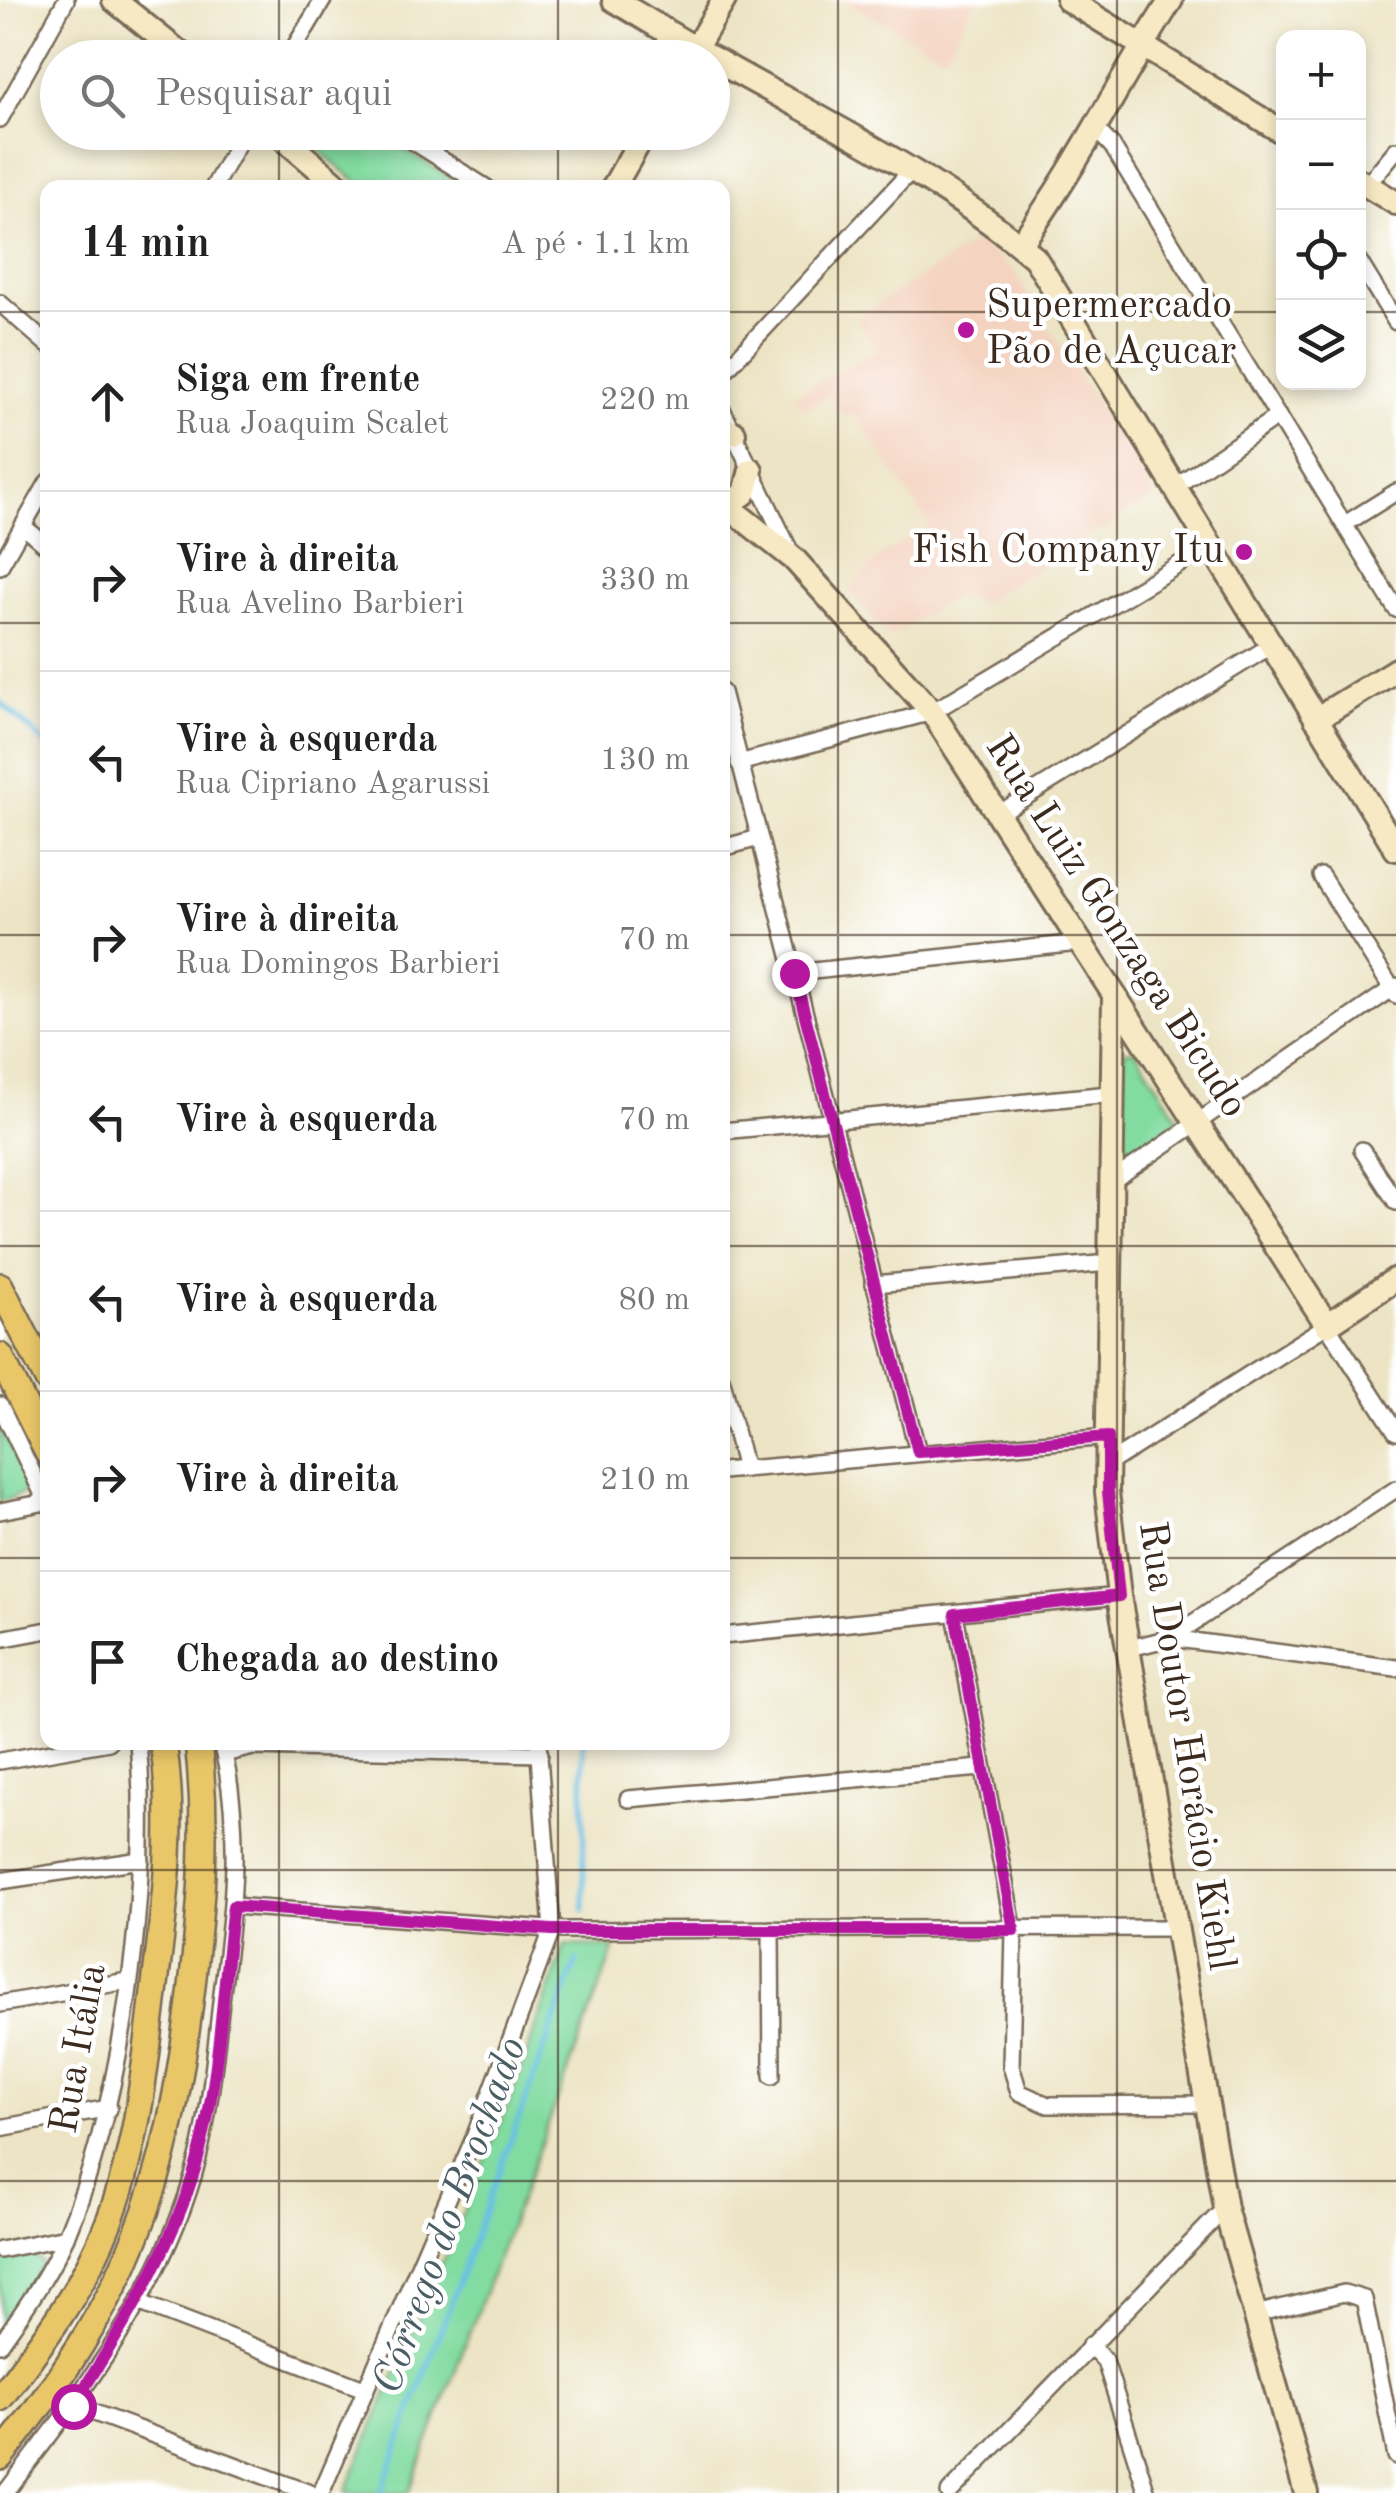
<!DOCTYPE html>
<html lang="pt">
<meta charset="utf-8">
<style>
:root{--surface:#fff;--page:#f2f2f2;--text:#222;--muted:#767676;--line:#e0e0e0}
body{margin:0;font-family:"Old Standard TT",serif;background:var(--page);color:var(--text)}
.controls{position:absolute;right:30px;top:30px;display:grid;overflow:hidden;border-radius:20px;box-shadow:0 5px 15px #0003}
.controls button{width:90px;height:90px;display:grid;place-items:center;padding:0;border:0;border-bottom:2px solid var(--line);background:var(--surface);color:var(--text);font:50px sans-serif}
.stop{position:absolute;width:30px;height:30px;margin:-22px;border:8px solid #b5179e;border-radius:50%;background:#fff}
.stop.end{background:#b5179e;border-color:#fff;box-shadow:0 2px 10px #0008}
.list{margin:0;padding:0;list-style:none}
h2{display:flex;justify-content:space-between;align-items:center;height:130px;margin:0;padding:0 40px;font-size:42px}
h2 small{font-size:32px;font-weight:400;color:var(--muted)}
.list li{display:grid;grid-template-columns:65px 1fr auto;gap:30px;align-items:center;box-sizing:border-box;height:180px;padding:0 40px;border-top:2px solid var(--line)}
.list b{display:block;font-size:38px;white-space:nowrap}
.list p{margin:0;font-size:32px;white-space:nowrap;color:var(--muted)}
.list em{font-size:32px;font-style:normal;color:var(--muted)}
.icon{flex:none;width:55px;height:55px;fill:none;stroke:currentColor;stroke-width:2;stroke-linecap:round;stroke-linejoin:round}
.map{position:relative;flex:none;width:1396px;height:2493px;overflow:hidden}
.search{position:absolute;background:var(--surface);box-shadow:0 5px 15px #0003;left:40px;top:40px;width:690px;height:110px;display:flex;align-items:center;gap:25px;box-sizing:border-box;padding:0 35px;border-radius:55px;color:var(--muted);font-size:38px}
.panel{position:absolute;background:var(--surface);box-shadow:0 5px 15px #0003;left:40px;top:180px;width:690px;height:1570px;border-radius:20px}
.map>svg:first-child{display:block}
</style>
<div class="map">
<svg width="1396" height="2493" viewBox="0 0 1396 2493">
<rect width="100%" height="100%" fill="#fff"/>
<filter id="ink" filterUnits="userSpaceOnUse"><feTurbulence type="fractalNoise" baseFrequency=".01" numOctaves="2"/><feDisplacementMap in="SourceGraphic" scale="20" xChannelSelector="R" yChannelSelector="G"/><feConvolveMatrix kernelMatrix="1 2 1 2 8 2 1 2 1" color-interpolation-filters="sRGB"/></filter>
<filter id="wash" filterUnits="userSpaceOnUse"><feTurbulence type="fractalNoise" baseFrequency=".0048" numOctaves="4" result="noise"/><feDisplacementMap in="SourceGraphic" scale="40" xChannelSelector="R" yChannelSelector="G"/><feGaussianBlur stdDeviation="2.25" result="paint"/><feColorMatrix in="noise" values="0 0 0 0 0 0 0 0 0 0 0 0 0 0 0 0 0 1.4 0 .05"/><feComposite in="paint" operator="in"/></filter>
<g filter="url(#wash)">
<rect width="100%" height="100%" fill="#ece4c4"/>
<g fill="#f4d3c0">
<path d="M 844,0 L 976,0 L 944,56 Z"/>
<path d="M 978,240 L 1013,271 L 1155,496 L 980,603 L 957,594 L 889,637 L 849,589 L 880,556 L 930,526 L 853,412 L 843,416 L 830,395 L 805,408 L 794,396 L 877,349 L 856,318 Z"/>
</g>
<g fill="#82dba0" stroke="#5e825f" stroke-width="2.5">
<path d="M 298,133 L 378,133 L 465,187 L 363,187 Z"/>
<path d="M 1135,1050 L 1179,1119 L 1130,1155 L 1122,1151 L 1124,1051 Z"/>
<path d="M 0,1426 L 29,1482 L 25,1493 L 0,1502 Z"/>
<path d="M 565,1945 L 615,1947 L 409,2493 L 345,2493 L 510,2100 Z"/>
<path d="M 34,2255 L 43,2264 L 0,2331 L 0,2261 Z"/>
</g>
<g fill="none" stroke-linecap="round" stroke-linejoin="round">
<g stroke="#68c0e5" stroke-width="5">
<path d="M 0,702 L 48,746"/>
<path d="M 583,1742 L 584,1910"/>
<path d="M 381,2493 L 577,1960"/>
</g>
</g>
</g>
<g filter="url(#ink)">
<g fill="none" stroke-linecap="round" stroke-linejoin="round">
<defs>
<g id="street">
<path d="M 288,58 L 323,0"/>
<path d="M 0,119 L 66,0"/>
<path d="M 1094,127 L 1112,146 L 1396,609"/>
<path d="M 398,132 L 487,188"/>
<path d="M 1367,185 L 1396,150"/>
<path d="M 213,188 L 244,132"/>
<path d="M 1358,260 L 1396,322"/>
<path d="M 0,303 L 48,345"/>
<path d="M 722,374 L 910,172"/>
<path d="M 722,409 L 790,551"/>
<path d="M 1176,486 L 1278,416"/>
<path d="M 1345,524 L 1396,492"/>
<path d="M 23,526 L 48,547"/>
<path d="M 0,566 L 48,482"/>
<path d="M 722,692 L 918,1452"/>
<path d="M 739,763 L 932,712 L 1212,545"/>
<path d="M 998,814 L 1272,645"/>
<path d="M 722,848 L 759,838"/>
<path d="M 1321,876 L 1396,995"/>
<path d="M 794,973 L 1079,943"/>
<path d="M 722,1131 L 1110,1094"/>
<path d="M 1362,1150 L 1396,1202"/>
<path d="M 1109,1183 L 1396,986"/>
<path d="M 874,1284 L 1109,1263"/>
<path d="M 722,1381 L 745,1469"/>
<path d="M 0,1405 L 48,1505"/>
<path d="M 1108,1464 L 1327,1325 L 1396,1432"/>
<path d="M 722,1471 L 1108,1437"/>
<path d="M 0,1511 L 46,1502"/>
<path d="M 955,1614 L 1014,1931 L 1011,2066 L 1019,2092 L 1048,2105 L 1206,2104"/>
<path d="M 722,1636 L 1119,1596"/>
<path d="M 1170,1638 L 1396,1489"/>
<path d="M 0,1639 L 48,1630"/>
<path d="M 1126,1649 L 1170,1638 L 1396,1668"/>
<path d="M 224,1754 L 253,1747 L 540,1754"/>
<path d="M 0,1761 L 109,1742"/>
<path d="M 628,1799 L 981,1768"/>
<path d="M 0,1881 L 141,1860"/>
<path d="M 233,1906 L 563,1930 L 1174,1928"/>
<path d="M 771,1929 L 772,2076"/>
<path d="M 0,2004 L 127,1981"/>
<path d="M 0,2128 L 109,2108"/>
<path d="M 0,2250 L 66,2237"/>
<path d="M 138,2302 L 364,2389"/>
<path d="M 1255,2314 L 1344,2293 L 1364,2299 L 1396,2456"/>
<path d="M 0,2344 C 24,2311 51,2272 67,2234 C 123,2099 151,1888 138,1742"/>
<path d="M 1090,2345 L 1105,2361 L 1147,2493"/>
<path d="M 73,2405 L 310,2493"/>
<path d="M 5,2493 C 83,2393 167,2283 198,2158 C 212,2102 216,2042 223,1985 C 234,1904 242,1822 221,1742"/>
<path d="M 321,2493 L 474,2138 L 552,1930 L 538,1742"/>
<path d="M 949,2493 L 1225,2208"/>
</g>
<g id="secondary">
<path d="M 114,0 L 186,58"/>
<path d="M 614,0 L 711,58"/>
<path d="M 1068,0 L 1284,133"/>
<path d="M 690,58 L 724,0"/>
<path d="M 712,58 C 821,120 940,177 1035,258 L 1396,849"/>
<path d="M 276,132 L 341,188"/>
<path d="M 1358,180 L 1396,203"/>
<path d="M 613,188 L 645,132"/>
<path d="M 1020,245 C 1077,167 1119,81 1171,0"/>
<path d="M 722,427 L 734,433"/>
<path d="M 722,502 L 794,559 L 932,712 L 1327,1325 L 1396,1279"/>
<path d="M 722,510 L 745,493 L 751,470"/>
<path d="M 1316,719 L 1396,670"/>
<path d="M 1114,997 L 1107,1492 L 1119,1596 L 1225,2208 L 1306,2493"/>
</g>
<g id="primary">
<path d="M 0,1286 L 48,1380"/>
<path d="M 0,1356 L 48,1453"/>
<path d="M 0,2398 C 42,2343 83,2289 108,2224 C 138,2148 145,2066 155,1985 C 165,1903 176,1825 163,1742"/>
<path d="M 0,2457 C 130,2295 168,2190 192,1986 C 202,1900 208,1828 198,1742"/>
</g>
</defs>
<use href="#street" stroke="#796b58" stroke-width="20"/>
<use href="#secondary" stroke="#796b58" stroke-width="28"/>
<use href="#primary" stroke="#796b58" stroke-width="30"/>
<use href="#street" stroke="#fff" stroke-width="15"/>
<use href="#secondary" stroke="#f6e9c3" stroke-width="22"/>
<use href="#primary" stroke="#e9c769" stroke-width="25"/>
</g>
</g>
<g fill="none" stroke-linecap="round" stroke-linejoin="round" filter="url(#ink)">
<path stroke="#b5179e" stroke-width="12" d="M 73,2406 C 122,2329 172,2250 197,2162 C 220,2081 222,1990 233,1906 L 552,1930 L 1014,1930 L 955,1614 L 1119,1596 L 1108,1492 L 1108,1437 L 918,1452 L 794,973"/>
</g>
<path fill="none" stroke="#3b2a1e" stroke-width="2.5" stroke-opacity="0.55" d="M 279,0 L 279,58M 558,0 L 558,58M 838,0 L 838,2493M 1117,0 L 1117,2493M 279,132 L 279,188M 558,132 L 558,188M 0,312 L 48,312M 722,312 L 1284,312M 1358,312 L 1396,312M 0,623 L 48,623M 722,623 L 1396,623M 0,935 L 48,935M 722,935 L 1396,935M 0,1246 L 48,1246M 722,1246 L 1396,1246M 0,1558 L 48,1558M 722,1558 L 1396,1558M 279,1742 L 279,2493M 558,1742 L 558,2493M 0,1870 L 1396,1870M 0,2181 L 1396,2181"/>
<g fill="#b5179e" stroke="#fff" stroke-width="4">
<circle cx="966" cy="330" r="10"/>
<circle cx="1244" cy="552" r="10"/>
</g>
<g text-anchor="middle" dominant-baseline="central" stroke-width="9" stroke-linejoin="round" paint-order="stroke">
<g font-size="40" fill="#3b2a1e" stroke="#fff" text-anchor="start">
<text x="986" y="307">Supermercado<tspan x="986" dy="46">Pão de Açucar</tspan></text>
<text x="1224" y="552" text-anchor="end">Fish Company Itu</text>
</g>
<g font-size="40" fill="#3b2a1e" stroke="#fff">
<text transform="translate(1115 927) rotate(57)">Rua Luiz Gonzaga Bicudo</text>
<text transform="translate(1185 1746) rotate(81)">Rua Doutor Horácio Kiehl</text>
<text transform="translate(80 2049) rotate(-80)">Rua Itália</text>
</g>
<g font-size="42" font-style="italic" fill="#4b5e64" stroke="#fff">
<text transform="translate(451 2216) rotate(-70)">Córrego do Brochado</text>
</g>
</g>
</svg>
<div class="controls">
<button>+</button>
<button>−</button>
<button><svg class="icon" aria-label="locate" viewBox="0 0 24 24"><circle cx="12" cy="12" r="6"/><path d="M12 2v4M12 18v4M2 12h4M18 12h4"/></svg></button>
<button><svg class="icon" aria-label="layers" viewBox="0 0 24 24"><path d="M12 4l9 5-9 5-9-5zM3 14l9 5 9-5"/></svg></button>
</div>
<div class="stop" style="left:73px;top:2406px"></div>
<div class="stop end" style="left:794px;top:973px"></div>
<div class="search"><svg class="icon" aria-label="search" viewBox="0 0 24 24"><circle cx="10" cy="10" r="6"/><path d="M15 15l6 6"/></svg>Pesquisar aqui</div>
<section class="panel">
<h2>14 min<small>A pé · 1.1 km</small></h2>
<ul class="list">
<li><svg class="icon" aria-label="ahead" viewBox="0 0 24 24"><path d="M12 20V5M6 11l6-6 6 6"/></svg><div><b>Siga em frente</b><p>Rua Joaquim Scalet</p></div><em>220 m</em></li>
<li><svg class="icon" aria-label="right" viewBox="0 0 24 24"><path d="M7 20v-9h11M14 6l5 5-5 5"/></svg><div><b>Vire à direita</b><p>Rua Avelino Barbieri</p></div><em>330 m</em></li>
<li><svg class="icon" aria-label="left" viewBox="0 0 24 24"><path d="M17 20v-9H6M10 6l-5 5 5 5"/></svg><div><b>Vire à esquerda</b><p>Rua Cipriano Agarussi</p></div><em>130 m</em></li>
<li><svg class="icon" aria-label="right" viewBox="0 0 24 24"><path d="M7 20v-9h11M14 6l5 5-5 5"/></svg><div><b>Vire à direita</b><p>Rua Domingos Barbieri</p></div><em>70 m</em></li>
<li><svg class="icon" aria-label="left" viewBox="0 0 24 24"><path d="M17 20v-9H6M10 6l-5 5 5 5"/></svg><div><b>Vire à esquerda</b></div><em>70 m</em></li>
<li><svg class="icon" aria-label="left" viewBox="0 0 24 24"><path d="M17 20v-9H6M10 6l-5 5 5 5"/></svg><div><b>Vire à esquerda</b></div><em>80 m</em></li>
<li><svg class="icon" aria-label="right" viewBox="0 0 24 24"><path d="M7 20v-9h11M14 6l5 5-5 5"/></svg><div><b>Vire à direita</b></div><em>210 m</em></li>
<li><svg class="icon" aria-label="arrive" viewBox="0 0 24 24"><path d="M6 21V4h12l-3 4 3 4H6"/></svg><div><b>Chegada ao destino</b></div></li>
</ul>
</section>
</div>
